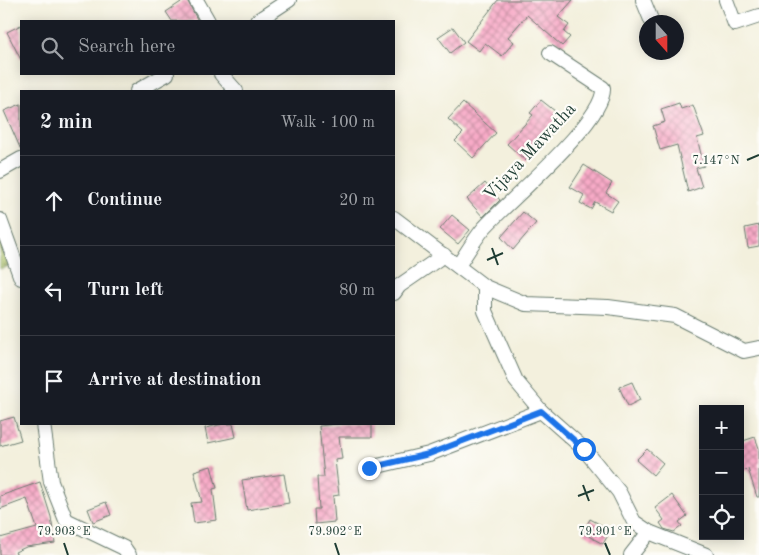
<!DOCTYPE html>
<meta charset="utf-8">
<style>
:root{--surface:#171b24;--page:#20242c;--text:#f1f3f6;--muted:#9ea1a6;--line:#363941}
body{margin:0;font-family:"Old Standard TT",serif;background:var(--page);color:var(--text)}
.controls{position:absolute;right:15px;bottom:15px;display:grid;overflow:hidden;border-radius:0px;box-shadow:0 2px 12px #0003}
.controls button{width:45px;height:45px;display:grid;place-items:center;padding:0;border:0;border-bottom:1px solid var(--line);background:var(--surface);color:var(--text);font:25px sans-serif}
.compass{position:absolute;left:639px;top:15px;width:45px;height:45px;border-radius:50%;background:var(--surface);box-shadow:0 2px 12px #0003;rotate:159deg}
.stop{position:absolute;width:15px;height:15px;margin:-11px;border:4px solid #1a73e8;border-radius:50%;background:#fff}
.stop.end{background:#1a73e8;border-color:#fff;box-shadow:0 1px 5px #0008}
.list{margin:0;padding:0;list-style:none}
h2{display:flex;justify-content:space-between;align-items:center;height:65px;margin:0;padding:0 20px;font-size:21px}
h2 small{font-size:16px;font-weight:400;color:var(--muted)}
.list li{display:grid;grid-template-columns:32px 1fr auto;gap:15px;align-items:center;box-sizing:border-box;height:90px;padding:0 20px;border-top:1px solid var(--line)}
.list b{display:block;font-size:19px;white-space:nowrap}
.list em{font-size:16px;font-style:normal;color:var(--muted)}
.icon{flex:none;width:28px;height:28px;fill:none;stroke:currentColor;stroke-width:2;stroke-linecap:round;stroke-linejoin:round}
.map{position:relative;flex:none;width:759px;height:555px;overflow:hidden}
.search{position:absolute;background:var(--surface);box-shadow:0 2px 12px #0003;left:20px;top:20px;width:375px;height:55px;display:flex;align-items:center;gap:12px;box-sizing:border-box;padding:0 18px;border-radius:0px;color:var(--muted);font-size:19px}
.panel{position:absolute;background:var(--surface);box-shadow:0 2px 12px #0003;left:20px;top:90px;width:375px;height:335px;border-radius:0px}
.map>svg:first-child{display:block}
</style>
<div class="map">
<svg width="759" height="555" viewBox="0 0 759 555">
<defs>
<pattern id="cemetery-stones" width="16" height="16" patternUnits="userSpaceOnUse" patternTransform="scale(1.25)"><rect width="16" height="16" fill="#abc166"/><path d="M2 7V4a2 2 0 0 1 4 0v3zM10 15v-3a2 2 0 0 1 4 0v3z" fill="#8b9e55"/></pattern>
<pattern id="building-cross-hatch" width="8" height="8" patternUnits="userSpaceOnUse" patternTransform="scale(1.25)"><rect width="8" height="8" fill="#f8aac7"/><path d="M0 0l8 8M0 8l8-8" fill="none" stroke="#c88ca2"/></pattern>
</defs>
<rect width="100%" height="100%" fill="#fdfcf7"/>
<filter id="ink" filterUnits="userSpaceOnUse"><feTurbulence type="fractalNoise" baseFrequency=".02" numOctaves="2"/><feDisplacementMap in="SourceGraphic" scale="10" xChannelSelector="R" yChannelSelector="G"/><feConvolveMatrix kernelMatrix="1 2 1 2 8 2 1 2 1" color-interpolation-filters="sRGB"/></filter>
<filter id="wash" filterUnits="userSpaceOnUse"><feTurbulence type="fractalNoise" baseFrequency=".0096" numOctaves="4" result="noise"/><feDisplacementMap in="SourceGraphic" scale="20" xChannelSelector="R" yChannelSelector="G"/><feGaussianBlur stdDeviation="1.12" result="paint"/><feColorMatrix in="noise" values="0 0 0 0 0 0 0 0 0 0 0 0 0 0 0 0 0 1.4 0 .05"/><feComposite in="paint" operator="in"/></filter>
<g filter="url(#wash)">
<rect width="100%" height="100%" fill="#f3f0dd"/>
<path fill="url(#cemetery-stones)" stroke="#657f4d" d="M 0,231 L 13,265 L 0,269 Z"/>
<g id="blocks">
<g fill="url(#building-cross-hatch)">
<path d="M 184,0 L 187,0 L 198,21 L 172,21 L 166,12 Z"/>
<path d="M 498,0 L 573,0 L 558,17 L 569,25 L 564,32 L 570,37 L 562,46 L 527,15 L 508,37 L 514,42 L 502,56 L 485,43 L 479,51 L 466,41 Z"/>
<path d="M 21,25 L 21,60 L 7,32 Z"/>
<path d="M 453,27 L 464,42 L 450,53 L 438,37 Z"/>
<path d="M 541,100 L 565,119 L 526,161 L 507,144 L 533,115 L 530,113 Z"/>
<path d="M 463,103 L 496,133 L 473,158 L 455,141 L 463,133 L 448,119 Z"/>
<path d="M 679,103 L 681,109 L 693,105 L 704,136 L 697,138 L 704,166 L 696,168 L 702,187 L 688,192 L 677,145 L 660,150 L 653,126 L 665,122 L 661,109 Z"/>
<path d="M 21,104 L 21,150 L 4,111 Z"/>
<path d="M 584,165 L 612,183 L 606,193 L 618,201 L 611,211 L 595,202 L 591,209 L 580,203 L 584,195 L 570,187 Z"/>
<path d="M 485,183 L 500,200 L 483,217 L 467,199 Z"/>
<path d="M 523,212 L 536,223 L 513,250 L 501,237 Z"/>
<path d="M 452,215 L 470,230 L 458,244 L 440,229 Z"/>
<path d="M 759,225 L 759,246 L 748,248 L 745,228 Z"/>
<path d="M 632,382 L 640,400 L 628,406 L 619,387 Z"/>
<path d="M 14,417 L 21,440 L 0,446 L 0,421 Z"/>
<path d="M 224,424 L 233,424 L 236,437 L 208,443 L 205,428 Z"/>
<path d="M 338,424 L 372,424 L 372,437 L 339,437 L 342,459 L 335,460 L 339,495 L 333,496 L 335,522 L 315,524 L 314,509 L 319,509 L 317,477 L 324,477 L 319,426 Z"/>
<path d="M 755,437 L 759,448 L 759,497 L 757,497 L 748,469 L 740,472 L 740,442 Z"/>
<path d="M 647,449 L 663,463 L 653,475 L 636,460 Z"/>
<path d="M 211,466 L 217,488 L 213,489 L 217,520 L 194,523 L 191,503 L 202,502 L 194,471 Z"/>
<path d="M 284,474 L 289,503 L 247,510 L 242,480 Z"/>
<path d="M 40,482 L 51,517 L 55,543 L 26,547 L 15,552 L 17,555 L 0,555 L 0,538 L 37,528 L 27,499 L 0,509 L 0,496 Z"/>
<path d="M 672,495 L 687,516 L 679,522 L 682,526 L 674,532 L 664,529 L 660,523 L 664,520 L 655,508 Z"/>
<path d="M 106,502 L 111,515 L 93,522 L 88,509 Z"/>
<path d="M 590,519 L 611,530 L 603,544 L 583,533 Z"/>
</g>
</g>
</g>
<g filter="url(#ink)">
<use href="#blocks" fill-opacity="0" stroke="#697c6f" stroke-width="1"/>
<g fill="none" stroke-linecap="round" stroke-linejoin="round">
<defs>
<g id="street">
<path d="M 196,0 L 208,21"/>
<path d="M 643,0 L 652,22"/>
<path d="M 726,0 L 735,24 L 759,16"/>
<path d="M 257,21 L 289,0"/>
<path d="M 221,74 L 236,91"/>
<path d="M 137,91 L 167,74"/>
<path d="M 0,171 L 21,159"/>
<path d="M 394,218 L 485,287 L 526,304 L 608,307 L 675,316 L 744,351 L 759,348"/>
<path d="M 0,220 L 21,278"/>
<path d="M 458,266 C 466,254 474,240 484,228 C 507,202 606,120 603,88 L 550,53"/>
<path d="M 485,287 L 485,311 L 516,381 L 541,411 L 584,449 L 619,492 L 634,522 L 649,532 L 706,555"/>
<path d="M 394,293 L 399,286 L 444,255"/>
<path d="M 43,424 L 51,482 L 66,520 L 124,548 L 129,555"/>
<path d="M 369,468 L 429,454 L 541,411"/>
<path d="M 631,555 L 649,532"/>
</g>
</defs>
<use href="#street" stroke="#697c6f" stroke-width="16"/>
<use href="#street" stroke="#fff" stroke-width="14"/>
</g>
</g>
<g fill="none" stroke-linecap="round" stroke-linejoin="round" filter="url(#ink)">
<path stroke="#1a73e8" stroke-width="6" d="M 369,468 L 429,454 L 541,411 L 584,449"/>
</g>
<path fill="none" stroke="#1f3d34" stroke-width="2" d="M 747,160 L 759,155M 492,248 L 498,265M 487,260 L 503,253M 583,485 L 589,501M 578,496 L 594,490M 64,543 L 68,555M 335,543 L 339,555M 605,543 L 610,555"/>
<g text-anchor="middle" dominant-baseline="central" stroke-width="4.5" stroke-linejoin="round" paint-order="stroke">
<g font-size="18" fill="#1f3d34" stroke="#fdfcf7">
<text transform="translate(530 152) rotate(-47)">Vijaya Mawatha</text>
</g>
</g>
<g font-size="12" text-anchor="middle" fill="#1f3d34" stroke="#fdfcf7" stroke-width="4.5" stroke-linejoin="round" paint-order="stroke">
<text x="716" y="164">7.147°N</text>
<text x="64" y="535">79.903°E</text>
<text x="335" y="535">79.902°E</text>
<text x="605" y="535">79.901°E</text>
</g>
</svg>
<div class="controls">
<button>+</button>
<button>−</button>
<button><svg class="icon" aria-label="locate" viewBox="0 0 24 24"><circle cx="12" cy="12" r="6"/><path d="M12 2v4M12 18v4M2 12h4M18 12h4"/></svg></button>
</div>
<svg class="compass" viewBox="-18 -18 36 36"><path d="M0-13l5 13h-10z" fill="#e53935"/><path d="M0 13l5-13h-10z" fill="#9ea1a6"/></svg>
<div class="stop" style="left:584px;top:449px"></div>
<div class="stop end" style="left:369px;top:468px"></div>
<div class="search"><svg class="icon" aria-label="search" viewBox="0 0 24 24"><circle cx="10" cy="10" r="6"/><path d="M15 15l6 6"/></svg>Search here</div>
<section class="panel">
<h2>2 min<small>Walk · 100 m</small></h2>
<ul class="list">
<li><svg class="icon" aria-label="ahead" viewBox="0 0 24 24"><path d="M12 20V5M6 11l6-6 6 6"/></svg><div><b>Continue</b></div><em>20 m</em></li>
<li><svg class="icon" aria-label="left" viewBox="0 0 24 24"><path d="M17 20v-9H6M10 6l-5 5 5 5"/></svg><div><b>Turn left</b></div><em>80 m</em></li>
<li><svg class="icon" aria-label="arrive" viewBox="0 0 24 24"><path d="M6 21V4h12l-3 4 3 4H6"/></svg><div><b>Arrive at destination</b></div></li>
</ul>
</section>
</div>
